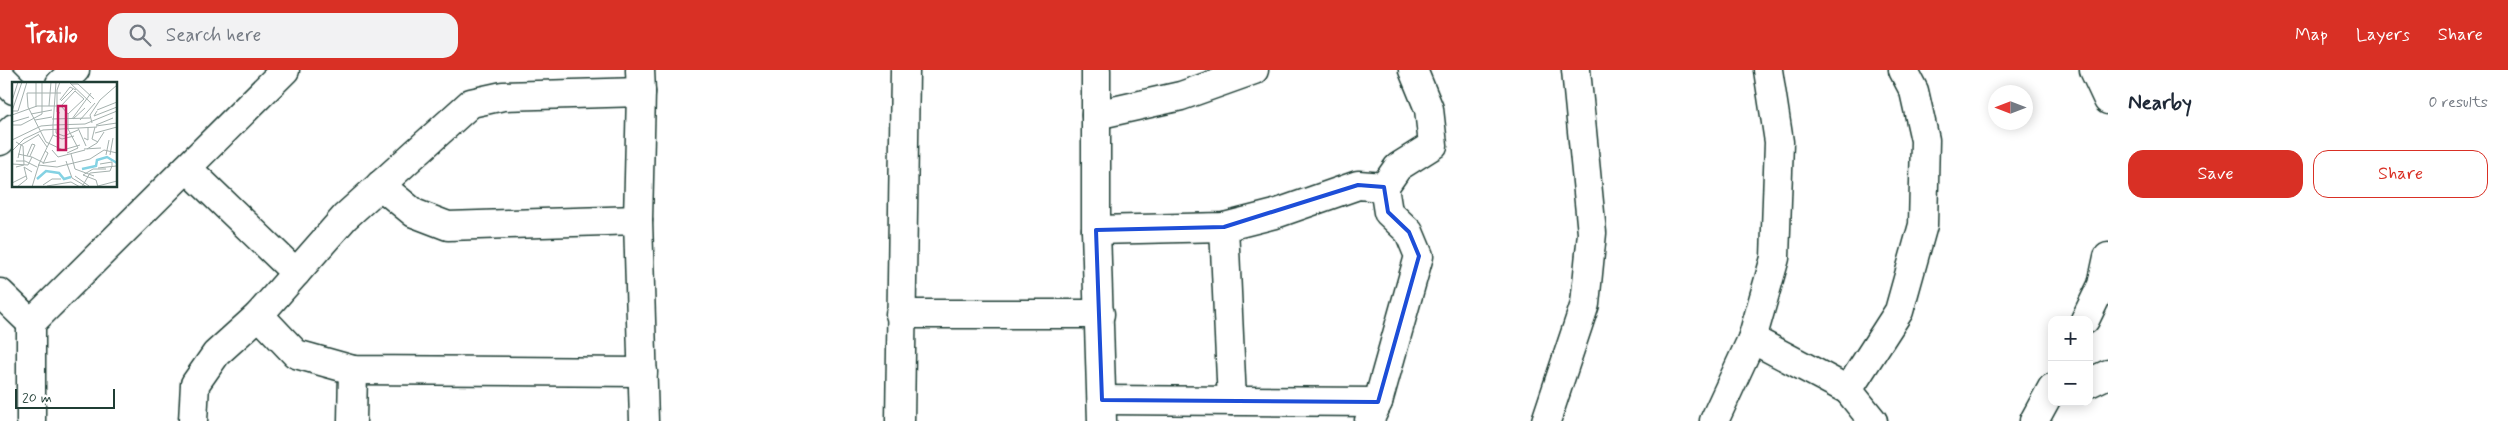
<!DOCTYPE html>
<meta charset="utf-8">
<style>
:root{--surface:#fff;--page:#f2f2f3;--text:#1f2937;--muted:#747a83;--line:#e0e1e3;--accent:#d93025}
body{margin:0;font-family:Mynerve,sans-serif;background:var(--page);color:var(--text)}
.controls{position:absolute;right:15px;bottom:15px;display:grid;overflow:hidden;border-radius:10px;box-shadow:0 2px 12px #0003}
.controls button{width:45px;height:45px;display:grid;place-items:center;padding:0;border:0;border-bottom:1px solid var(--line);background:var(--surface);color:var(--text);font:25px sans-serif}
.compass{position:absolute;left:1988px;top:15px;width:45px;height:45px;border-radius:50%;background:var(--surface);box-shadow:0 2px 12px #0003;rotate:270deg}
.scale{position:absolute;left:15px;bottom:12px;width:100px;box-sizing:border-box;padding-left:5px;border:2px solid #1f3d34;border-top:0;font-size:14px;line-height:18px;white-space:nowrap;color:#1f3d34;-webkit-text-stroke:4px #fff;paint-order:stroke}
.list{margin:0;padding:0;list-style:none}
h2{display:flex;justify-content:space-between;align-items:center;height:65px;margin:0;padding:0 20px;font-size:21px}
h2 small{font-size:16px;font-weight:400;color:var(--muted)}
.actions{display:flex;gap:10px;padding:15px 20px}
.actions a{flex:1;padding:11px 0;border:1px solid var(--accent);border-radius:15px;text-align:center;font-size:18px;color:var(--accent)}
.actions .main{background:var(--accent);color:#fff}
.icon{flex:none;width:28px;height:28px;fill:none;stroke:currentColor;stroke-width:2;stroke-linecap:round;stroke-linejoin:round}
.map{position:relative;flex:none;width:2108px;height:351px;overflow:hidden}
header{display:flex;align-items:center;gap:30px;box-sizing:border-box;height:70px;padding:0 25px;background:var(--accent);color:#fff}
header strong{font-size:24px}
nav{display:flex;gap:28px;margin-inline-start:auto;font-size:18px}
.search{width:350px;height:45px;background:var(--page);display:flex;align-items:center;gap:12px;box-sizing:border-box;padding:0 18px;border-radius:15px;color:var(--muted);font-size:19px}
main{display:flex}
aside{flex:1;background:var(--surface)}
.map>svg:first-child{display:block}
</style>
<header>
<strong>Trailo</strong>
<div class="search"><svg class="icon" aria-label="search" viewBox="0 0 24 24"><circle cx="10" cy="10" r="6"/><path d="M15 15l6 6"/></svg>Search here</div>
<nav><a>Map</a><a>Layers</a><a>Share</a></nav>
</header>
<main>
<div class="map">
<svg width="2108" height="351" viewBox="0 0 2108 351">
<rect width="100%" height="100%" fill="#fff"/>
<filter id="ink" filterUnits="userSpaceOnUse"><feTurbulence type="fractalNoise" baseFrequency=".02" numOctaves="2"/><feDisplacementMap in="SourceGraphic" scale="10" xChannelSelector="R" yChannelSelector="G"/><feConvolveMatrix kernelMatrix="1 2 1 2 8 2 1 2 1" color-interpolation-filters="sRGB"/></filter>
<g filter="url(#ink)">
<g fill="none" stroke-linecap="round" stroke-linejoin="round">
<defs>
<g id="minor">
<path d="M 640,0 L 641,22 L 638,150 L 644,351"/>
<path d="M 1096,0 L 1096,160 L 1102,351"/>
<path d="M 2094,0 L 2108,30"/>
<path d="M 0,6 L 14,20"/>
<path d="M 60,14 L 75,0"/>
<path d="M 1096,45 L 1181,26 L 1254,0"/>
<path d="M 0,71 L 14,58"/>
<path d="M 187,98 L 296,203"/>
<path d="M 380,115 L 414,143 L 448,156 L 638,150"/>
<path d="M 1224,157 L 1232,331"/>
<path d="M 1096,160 L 1224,157 L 1275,144 L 1358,115 L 1384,117"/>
<path d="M 0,223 L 31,253"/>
<path d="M 900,244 L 1100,244"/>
<path d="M 259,245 L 296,284 L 353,300 L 643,302"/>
<path d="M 2085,250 L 2102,215 L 2108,187"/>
<path d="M 1752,269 L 1848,320 L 1899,241 L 1923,155 L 1925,70 L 1914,21 L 1903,0"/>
<path d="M 2089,313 L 2108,304"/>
<path d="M 1848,320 L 1873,351"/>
<path d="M 1102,330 L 1378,332"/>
<path d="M 31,351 L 31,253 L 285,0"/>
<path d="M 193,351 L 195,314 L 216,284 L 259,245 L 345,147 L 471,33 L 503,26 L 641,22"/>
<path d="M 352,351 L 353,300"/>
<path d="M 1369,351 L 1378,332 L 1419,186 L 1409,162 L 1388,142 L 1384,117 L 1398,97 L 1433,75 L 1429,39 L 1413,0"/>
<path d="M 1546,351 L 1585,234 L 1592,163 L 1576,0"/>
<path d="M 1714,351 L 1752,269 L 1775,188 L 1779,72 L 1768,0"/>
<path d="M 2034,351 L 2052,318"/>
</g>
<path id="major" d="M 900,351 L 905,0"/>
</defs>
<use href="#minor" stroke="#1f3d34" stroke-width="31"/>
<use href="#major" stroke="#1f3d34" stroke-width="31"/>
<use href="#minor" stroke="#fff" stroke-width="28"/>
<use href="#major" stroke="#fff" stroke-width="28"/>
</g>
</g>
<path fill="none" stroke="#1d4ed8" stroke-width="4" stroke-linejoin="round" d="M 1358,115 L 1384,117 L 1388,142 L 1409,162 L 1419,186 L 1378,332 L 1102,330 L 1096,160 L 1224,157 Z"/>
<g transform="translate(12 12)">
<rect width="105" height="105" fill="#fff"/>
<path fill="none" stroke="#84d2e3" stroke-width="2.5" d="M 70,87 L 84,84 L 85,78 L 95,75 L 105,81M 25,97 L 34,89 L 47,91 L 52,97 L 59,95"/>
<path fill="none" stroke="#a5b1ae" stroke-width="1" d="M 57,0 L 79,21M 59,2 L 66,2 L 82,17M 49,11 L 15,11 L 16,25 L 34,60 L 51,68 L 68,63M 48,18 L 58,5 L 64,8M 0,19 L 6,0M 49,19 L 61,7M 37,24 L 39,0M 49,24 L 63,9 L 72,17 L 56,32M 24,25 L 24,0M 85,28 L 105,20M 0,29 L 6,29 L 15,0M 0,29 L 10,0M 85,29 L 82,34 L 105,25M 48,31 L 45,30 L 45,8 L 48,0M 19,32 L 40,28M 0,33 L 25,24 L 49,24 L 56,32 L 56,47 L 66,66 L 55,71M 40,37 L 78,36M 60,37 L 79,11M 61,37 L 73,26M 23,38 L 40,35M 68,38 L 83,21M 0,40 L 17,35M 80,41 L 78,33 L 88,18 L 105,3M 0,43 L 9,43 L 30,32 L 30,0M 84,43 L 101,36M 84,44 L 105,41M 83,45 L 80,57 L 86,60M 66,46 L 74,64M 44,47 L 44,51 L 52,54 L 66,48M 83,51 L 105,45M 26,52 L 35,65M 41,53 L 50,57 L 62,54M 72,56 L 76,58 L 76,46M 0,58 L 29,44 L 41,43 L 44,0M 72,67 L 89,66M 75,67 L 85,61 L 92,50M 40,68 L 46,75 L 73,68M 0,69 L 12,57 L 31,48 L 85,45M 59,72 L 63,87 L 82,94M 94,73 L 97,58M 98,73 L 101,56M 15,74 L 20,62 L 23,63 L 18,74M 20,75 L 32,81 L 44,79M 6,76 L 9,63 L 26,53M 4,79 L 13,79 L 25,85M 54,79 L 60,96 L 75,105M 0,82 L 16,83 L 20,75 L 6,72M 31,82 L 36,71 L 33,69M 26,83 L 45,85 L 78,77 L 92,68 L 105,71M 4,85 L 12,83 L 11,64 L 4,60M 86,86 L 104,84M 63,94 L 77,104M 0,101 L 14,94M 31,103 L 40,97 L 49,97M 35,104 L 59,100 L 68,105M 86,104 L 105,99M 5,105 L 15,97 L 12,85 L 20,90M 20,105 L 27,82 L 41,53 L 41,43 L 73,42 L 105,29M 70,105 L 78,91 L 98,89 L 100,84 L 100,80 L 88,82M 86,105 L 84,98 L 71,93 L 81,87 L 94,87"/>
<path fill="#c2185b" fill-opacity="0.15" stroke="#c2185b" stroke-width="2.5" d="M 46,24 L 54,24 L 54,68 L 46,68 Z"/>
<rect width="105" height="105" fill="none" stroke="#1f3d34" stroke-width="2.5"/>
</g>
</svg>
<div class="controls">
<button>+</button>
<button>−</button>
</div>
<svg class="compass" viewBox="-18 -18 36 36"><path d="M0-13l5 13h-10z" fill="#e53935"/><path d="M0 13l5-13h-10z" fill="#747a83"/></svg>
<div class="scale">20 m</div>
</div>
<aside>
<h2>Nearby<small>0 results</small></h2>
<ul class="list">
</ul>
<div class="actions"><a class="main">Save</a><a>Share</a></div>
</aside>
</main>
